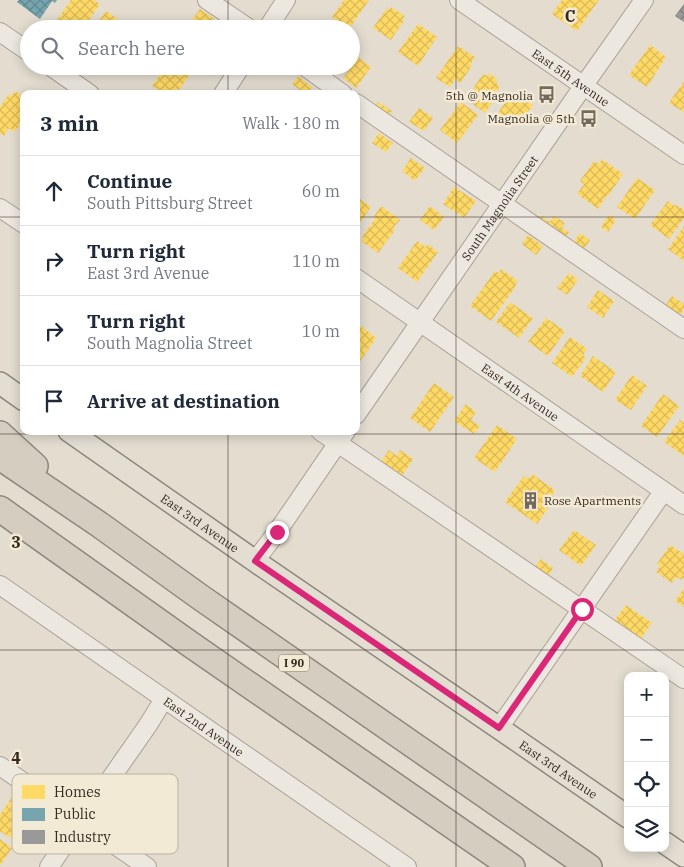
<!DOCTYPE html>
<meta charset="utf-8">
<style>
:root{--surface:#fff;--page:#f2f2f3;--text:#1f2937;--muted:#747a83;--line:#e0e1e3}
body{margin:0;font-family:"IBM Plex Serif",serif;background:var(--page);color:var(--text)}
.controls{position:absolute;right:15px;bottom:15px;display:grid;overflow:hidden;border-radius:10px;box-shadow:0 2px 12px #0003}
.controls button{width:45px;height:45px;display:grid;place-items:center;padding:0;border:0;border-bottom:1px solid var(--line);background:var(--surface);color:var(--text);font:25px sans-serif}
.stop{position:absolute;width:15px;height:15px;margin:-11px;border:4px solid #db2777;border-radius:50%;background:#fff}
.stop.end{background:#db2777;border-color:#fff;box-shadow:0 1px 5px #0008}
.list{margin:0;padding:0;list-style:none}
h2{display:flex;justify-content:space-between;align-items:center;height:65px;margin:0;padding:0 20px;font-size:21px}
h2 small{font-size:16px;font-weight:400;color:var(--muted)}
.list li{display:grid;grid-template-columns:32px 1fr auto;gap:15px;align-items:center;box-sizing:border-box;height:70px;padding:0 20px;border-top:1px solid var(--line)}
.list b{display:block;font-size:19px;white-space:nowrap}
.list p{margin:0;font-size:16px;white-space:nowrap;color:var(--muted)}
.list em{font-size:16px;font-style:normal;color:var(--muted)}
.icon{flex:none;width:28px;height:28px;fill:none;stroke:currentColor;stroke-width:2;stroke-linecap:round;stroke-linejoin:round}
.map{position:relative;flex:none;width:684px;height:867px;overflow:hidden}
.search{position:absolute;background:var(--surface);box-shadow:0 2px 12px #0003;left:20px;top:20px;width:340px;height:55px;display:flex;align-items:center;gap:12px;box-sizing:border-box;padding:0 18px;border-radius:28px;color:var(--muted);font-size:19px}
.panel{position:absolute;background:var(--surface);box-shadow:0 2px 12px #0003;left:20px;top:90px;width:340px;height:345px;border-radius:10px}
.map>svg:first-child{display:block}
</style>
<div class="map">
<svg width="684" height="867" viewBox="0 0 684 867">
<defs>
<pattern id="homes-cross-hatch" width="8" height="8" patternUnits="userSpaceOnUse" patternTransform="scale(1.25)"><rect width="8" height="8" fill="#ffd966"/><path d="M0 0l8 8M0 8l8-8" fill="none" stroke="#dbba58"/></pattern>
<pattern id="public-cross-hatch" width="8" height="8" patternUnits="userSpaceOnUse" patternTransform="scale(1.25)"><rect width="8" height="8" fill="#76a5af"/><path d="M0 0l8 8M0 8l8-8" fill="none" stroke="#62878e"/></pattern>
<pattern id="industry-cross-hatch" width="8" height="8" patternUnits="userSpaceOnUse" patternTransform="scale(1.25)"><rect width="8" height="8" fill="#999"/><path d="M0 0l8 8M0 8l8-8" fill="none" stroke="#7e7d7c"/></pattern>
</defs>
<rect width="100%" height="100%" fill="#e3dccf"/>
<g fill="url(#homes-cross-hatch)">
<path d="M 71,0 L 94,0 L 100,4 L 83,29 L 75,29 L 72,26 L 70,29 L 69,29 L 57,20 Z"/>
<path d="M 344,0 L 369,0 L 349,29 L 332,17 Z"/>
<path d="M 562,0 L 599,0 L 577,31 L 552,14 Z"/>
<path d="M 391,7 L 405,16 L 402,20 L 404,21 L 391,40 L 373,28 L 387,8 L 389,10 Z"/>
<path d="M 200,9 L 217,21 L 212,29 L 199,29 L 190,23 Z"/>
<path d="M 106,11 L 129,27 L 128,29 L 93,29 Z"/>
<path d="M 418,24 L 437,37 L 418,66 L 398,52 Z"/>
<path d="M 650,45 L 666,57 L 647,87 L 629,75 Z"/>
<path d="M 458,46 L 475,57 L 470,65 L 472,66 L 460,83 L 455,79 L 450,87 L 436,78 Z"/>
<path d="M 358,57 L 371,67 L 356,88 L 343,78 Z"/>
<path d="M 166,66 L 190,66 L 194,69 L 176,94 L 163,94 L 152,86 Z"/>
<path d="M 489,73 L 498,80 L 496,83 L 500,86 L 490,101 L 492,103 L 485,113 L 466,99 L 483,74 L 487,76 Z"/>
<path d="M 298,76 L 312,87 L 307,94 L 305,94 L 292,84 Z"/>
<path d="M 684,81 L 684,112 L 669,103 Z"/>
<path d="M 15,91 L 24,97 L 24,119 L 15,132 L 9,128 L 4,136 L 0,133 L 0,107 L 9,94 L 12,96 Z"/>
<path d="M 516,93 L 533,105 L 525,116 L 521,113 L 511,127 L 496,116 L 506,101 L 509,102 Z"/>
<path d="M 378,102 L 392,111 L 385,121 L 371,112 Z"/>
<path d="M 461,102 L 478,115 L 457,143 L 440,130 Z"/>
<path d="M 419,108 L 433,118 L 424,131 L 409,122 Z"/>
<path d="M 379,133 L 393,143 L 386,152 L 372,143 Z"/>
<path d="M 411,158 L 425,168 L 415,181 L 402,171 Z"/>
<path d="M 602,159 L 623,174 L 608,196 L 607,195 L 598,209 L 577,194 L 584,184 L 580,181 L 594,161 L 599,164 Z"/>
<path d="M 637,178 L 655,190 L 635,219 L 617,207 Z"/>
<path d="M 454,187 L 476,201 L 464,218 L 443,204 Z"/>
<path d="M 356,196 L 371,207 L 356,228 Z"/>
<path d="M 668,201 L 675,206 L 677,205 L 684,210 L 684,218 L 669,239 L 650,225 Z"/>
<path d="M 381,206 L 400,220 L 393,228 L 395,230 L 378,253 L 361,241 L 363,238 L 362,237 L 375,219 L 373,218 Z"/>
<path d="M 430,206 L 444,217 L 434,230 L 420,220 Z"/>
<path d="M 609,215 L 616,220 L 608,232 L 601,227 Z"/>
<path d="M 542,216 L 550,222 L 554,216 L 565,223 L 562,228 L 569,232 L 562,243 L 536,225 Z"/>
<path d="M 684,226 L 684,261 L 668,249 Z"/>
<path d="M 580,233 L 590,240 L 581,253 L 571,246 Z"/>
<path d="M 528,235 L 543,246 L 536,255 L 522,244 Z"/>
<path d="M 417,241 L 426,247 L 428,244 L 438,252 L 417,282 L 398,268 Z"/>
<path d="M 501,269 L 518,281 L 515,285 L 516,286 L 491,321 L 470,306 L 495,271 L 499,273 Z"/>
<path d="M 569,273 L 578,280 L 567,295 L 557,288 Z"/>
<path d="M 598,290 L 614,301 L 603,318 L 587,307 Z"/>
<path d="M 672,296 L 684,304 L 684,309 L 678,319 L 663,309 Z"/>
<path d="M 510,302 L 533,318 L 519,338 L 496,322 Z"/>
<path d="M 546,318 L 565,331 L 548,356 L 528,342 Z"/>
<path d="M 356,322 L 376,338 L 359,363 L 356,361 Z"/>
<path d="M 570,337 L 587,349 L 583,355 L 586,358 L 572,377 L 552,363 Z"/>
<path d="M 593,356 L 616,372 L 603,392 L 580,376 Z"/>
<path d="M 632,375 L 647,386 L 631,410 L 615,400 Z"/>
<path d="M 434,383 L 454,397 L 430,432 L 410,418 Z"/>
<path d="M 663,394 L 679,406 L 657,437 L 641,426 Z"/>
<path d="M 466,404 L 476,412 L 471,420 L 480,426 L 474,434 L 454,421 Z"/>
<path d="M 680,420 L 684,423 L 684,456 L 664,442 Z"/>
<path d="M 497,425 L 517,439 L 495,472 L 474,458 Z"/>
<path d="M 389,450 L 397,456 L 400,450 L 413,459 L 400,479 L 379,465 Z"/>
<path d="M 532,474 L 555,490 L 552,495 L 555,498 L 537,524 L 505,502 L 524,476 L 528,479 Z"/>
<path d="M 574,530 L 596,545 L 581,566 L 559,550 Z"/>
<path d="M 670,545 L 684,554 L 684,577 L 682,580 L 676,577 L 672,583 L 656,572 L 660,566 L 657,564 Z"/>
<path d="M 541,559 L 553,568 L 545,580 L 532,571 Z"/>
<path d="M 684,588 L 684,607 L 675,601 Z"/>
<path d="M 626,605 L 652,623 L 640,640 L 614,621 Z"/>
<path d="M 18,788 L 35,800 L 10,838 L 0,831 L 0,815 Z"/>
<path d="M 0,839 L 12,848 L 0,866 Z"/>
</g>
<path fill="url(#public-cross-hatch)" d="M 19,0 L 57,0 L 55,3 L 52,1 L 40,19 L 17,2 Z"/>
<path fill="url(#industry-cross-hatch)" d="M 684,4 L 684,22 L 675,16 Z"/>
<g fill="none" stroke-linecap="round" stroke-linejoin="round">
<defs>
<g id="minor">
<path d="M 207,0 L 250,29"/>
<path id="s1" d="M 459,0 L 684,155"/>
<path d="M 267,29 L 286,0"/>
<path d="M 0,32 L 29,52"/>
<path d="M 50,66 L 90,94"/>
<path d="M 304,66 L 343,94"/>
<path d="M 223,94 L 241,66"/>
<path d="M 356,103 L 684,329"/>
<path d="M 0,208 L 24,224"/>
<path id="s2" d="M 356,278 L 684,505"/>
<path id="s3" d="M 356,415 L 584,85 L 644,0"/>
<path d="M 320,431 L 684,679"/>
<path d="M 255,561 L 277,532 L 346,431"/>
<path id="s4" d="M 0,585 L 407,867"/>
<path d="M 499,728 L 663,492"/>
<path d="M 0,766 L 147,867"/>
<path d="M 49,867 L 148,725 L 164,699"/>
</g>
<g id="major">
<path d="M 0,383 L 24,400"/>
<path id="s5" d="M 69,431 L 255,561 L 499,728 L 628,817"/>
<path d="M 665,843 L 684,856"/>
</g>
<g id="highway">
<path d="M 0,434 L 35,466"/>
<path d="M 0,457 L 100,525 L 200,597 L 589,867"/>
<path d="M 0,509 L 190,644 L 512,867"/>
</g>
</defs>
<use href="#minor" stroke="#a9a298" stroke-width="20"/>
<use href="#major" stroke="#8e877e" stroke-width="24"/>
<use href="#highway" stroke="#8e877e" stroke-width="28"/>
<use href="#minor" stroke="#ece8e0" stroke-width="18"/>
<use href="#major" stroke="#e3ddd2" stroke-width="21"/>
<use href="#highway" stroke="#d6cdc1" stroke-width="25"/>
</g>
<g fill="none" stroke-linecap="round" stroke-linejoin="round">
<path stroke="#db2777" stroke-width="6" d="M 277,532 L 255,561 L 499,728 L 582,609"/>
</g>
<path fill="none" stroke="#372b20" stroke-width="1" stroke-opacity="0.55" d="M 228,0 L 228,29M 456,0 L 456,867M 228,66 L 228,94M 0,217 L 24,217M 356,217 L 684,217M 228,431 L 228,867M 0,434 L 684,434M 0,650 L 684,650"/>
<defs>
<symbol id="bus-bare" viewBox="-9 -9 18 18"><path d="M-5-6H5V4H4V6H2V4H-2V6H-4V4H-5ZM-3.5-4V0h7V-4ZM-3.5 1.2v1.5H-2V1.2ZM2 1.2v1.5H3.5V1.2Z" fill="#73695d" stroke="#f3ead6" stroke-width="2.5" paint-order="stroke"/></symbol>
<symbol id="building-bare" viewBox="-9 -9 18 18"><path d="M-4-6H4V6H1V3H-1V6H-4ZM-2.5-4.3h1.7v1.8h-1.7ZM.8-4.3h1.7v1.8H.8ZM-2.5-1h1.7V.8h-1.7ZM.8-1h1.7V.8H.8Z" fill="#73695d" stroke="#f3ead6" stroke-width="2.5" paint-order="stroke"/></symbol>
</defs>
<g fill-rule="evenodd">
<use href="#bus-bare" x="534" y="82" width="25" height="25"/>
<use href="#bus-bare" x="576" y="106" width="25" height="25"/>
<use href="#building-bare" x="518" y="488" width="25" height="25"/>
</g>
<g text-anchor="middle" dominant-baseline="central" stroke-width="5" stroke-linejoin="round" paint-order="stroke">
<rect fill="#f3ead6" stroke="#6f6457" stroke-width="1" x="279" y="654.5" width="30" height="17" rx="4"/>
<g font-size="11" font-weight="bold" fill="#372b20">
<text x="294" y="663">I 90</text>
</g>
<g font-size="12" fill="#372b20" stroke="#f3ead6">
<text stroke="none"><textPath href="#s1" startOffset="136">East 5th Avenue</textPath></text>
<text stroke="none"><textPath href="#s3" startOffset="252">South Magnolia Street</textPath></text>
<text stroke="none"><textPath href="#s2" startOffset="200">East 4th Avenue</textPath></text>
<text stroke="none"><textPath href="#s5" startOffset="160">East 3rd Avenue</textPath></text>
<text stroke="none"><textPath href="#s4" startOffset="248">East 2nd Avenue</textPath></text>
<text stroke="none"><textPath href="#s5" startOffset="595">East 3rd Avenue</textPath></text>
</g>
<g font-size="12" fill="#372b20" stroke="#f3ead6" text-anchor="end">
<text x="533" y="95">5th @ Magnolia</text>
<text x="575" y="118">Magnolia @ 5th</text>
<text x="544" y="500" text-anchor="start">Rose Apartments</text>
</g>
</g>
<rect x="12" y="774" width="166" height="80" rx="8" fill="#f3ead6" stroke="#bbb19f" stroke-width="1"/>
<rect x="22" y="785" width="23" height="14" fill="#ffd966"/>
<rect x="22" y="808" width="23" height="13" fill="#76a5af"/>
<rect x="22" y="830" width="23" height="14" fill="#999"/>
<g font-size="14" fill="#372b20">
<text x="54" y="797">Homes</text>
<text x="54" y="819">Public</text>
<text x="54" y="842">Industry</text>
</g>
<g font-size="16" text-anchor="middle" font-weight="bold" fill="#372b20" stroke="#f3ead6" stroke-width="5" stroke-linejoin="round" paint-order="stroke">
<text x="570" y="22">C</text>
<text x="16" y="548">3</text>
<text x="16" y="764">4</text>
</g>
</svg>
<div class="controls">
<button>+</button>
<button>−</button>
<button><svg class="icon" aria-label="locate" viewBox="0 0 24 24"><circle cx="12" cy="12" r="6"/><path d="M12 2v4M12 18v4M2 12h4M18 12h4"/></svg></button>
<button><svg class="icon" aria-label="layers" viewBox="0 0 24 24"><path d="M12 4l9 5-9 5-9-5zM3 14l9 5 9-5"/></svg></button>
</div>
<div class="stop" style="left:582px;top:609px"></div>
<div class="stop end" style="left:277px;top:532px"></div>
<div class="search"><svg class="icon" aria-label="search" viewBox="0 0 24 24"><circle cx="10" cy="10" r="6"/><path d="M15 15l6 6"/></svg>Search here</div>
<section class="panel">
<h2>3 min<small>Walk · 180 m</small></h2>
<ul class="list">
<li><svg class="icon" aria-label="ahead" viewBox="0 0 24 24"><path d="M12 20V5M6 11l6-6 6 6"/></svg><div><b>Continue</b><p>South Pittsburg Street</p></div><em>60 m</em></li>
<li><svg class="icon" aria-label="right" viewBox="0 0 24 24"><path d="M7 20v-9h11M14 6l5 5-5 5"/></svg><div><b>Turn right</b><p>East 3rd Avenue</p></div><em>110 m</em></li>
<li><svg class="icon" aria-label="right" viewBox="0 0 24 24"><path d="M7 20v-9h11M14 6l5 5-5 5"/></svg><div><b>Turn right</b><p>South Magnolia Street</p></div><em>10 m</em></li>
<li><svg class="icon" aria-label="arrive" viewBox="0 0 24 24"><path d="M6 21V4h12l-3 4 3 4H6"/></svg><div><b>Arrive at destination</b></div></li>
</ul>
</section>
</div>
